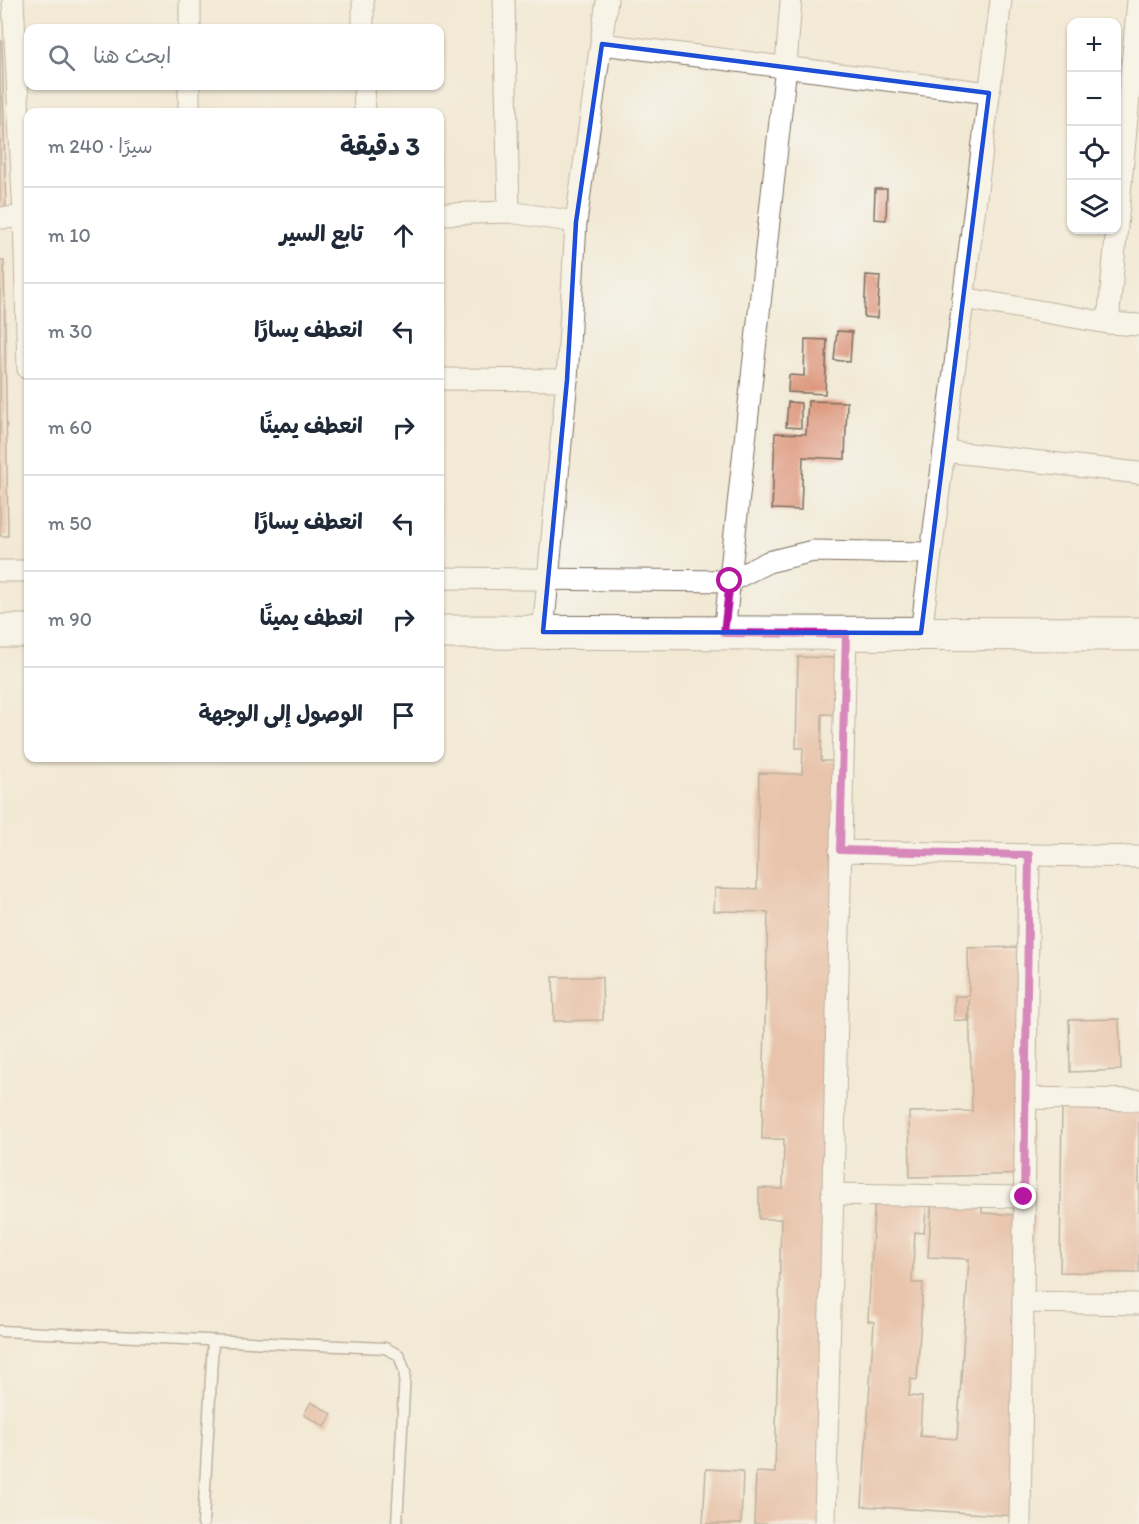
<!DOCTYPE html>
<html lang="ar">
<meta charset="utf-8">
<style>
:root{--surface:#fff;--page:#f2f2f3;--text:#1f2937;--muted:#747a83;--line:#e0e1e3}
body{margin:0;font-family:Itim,"Playpen Sans Arabic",sans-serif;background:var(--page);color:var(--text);direction:rtl}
.controls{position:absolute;right:18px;top:18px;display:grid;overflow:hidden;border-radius:12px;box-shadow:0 2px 4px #0004}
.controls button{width:54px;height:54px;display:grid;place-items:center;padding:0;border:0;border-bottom:2px solid var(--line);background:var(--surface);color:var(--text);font:30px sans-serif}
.stop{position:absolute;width:18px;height:18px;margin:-14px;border:4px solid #b5179e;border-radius:50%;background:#fff}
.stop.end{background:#b5179e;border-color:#fff;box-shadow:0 2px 6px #0008}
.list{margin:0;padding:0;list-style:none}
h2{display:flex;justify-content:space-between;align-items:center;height:78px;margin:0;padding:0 24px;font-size:26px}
h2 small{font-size:20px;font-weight:400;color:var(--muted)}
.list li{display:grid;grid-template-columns:39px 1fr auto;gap:18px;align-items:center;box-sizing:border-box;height:96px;padding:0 24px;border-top:2px solid var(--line)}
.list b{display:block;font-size:22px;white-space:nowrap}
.list em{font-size:20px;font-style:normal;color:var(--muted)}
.icon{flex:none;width:33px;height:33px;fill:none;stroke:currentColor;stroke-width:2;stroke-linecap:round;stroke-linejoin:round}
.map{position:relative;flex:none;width:1139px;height:1524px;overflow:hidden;direction:ltr}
.search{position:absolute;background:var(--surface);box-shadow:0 2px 4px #0004;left:24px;top:24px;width:420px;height:66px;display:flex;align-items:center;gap:15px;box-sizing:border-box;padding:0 21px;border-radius:12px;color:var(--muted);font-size:22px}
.panel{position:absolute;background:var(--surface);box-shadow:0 2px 4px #0004;left:24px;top:108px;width:420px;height:654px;border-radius:12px;direction:rtl}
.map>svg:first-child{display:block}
</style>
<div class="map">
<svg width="1139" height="1524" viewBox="0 0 1139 1524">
<rect width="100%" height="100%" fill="#f6f6f2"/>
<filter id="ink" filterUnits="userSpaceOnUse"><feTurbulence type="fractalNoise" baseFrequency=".0167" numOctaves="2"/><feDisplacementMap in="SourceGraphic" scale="12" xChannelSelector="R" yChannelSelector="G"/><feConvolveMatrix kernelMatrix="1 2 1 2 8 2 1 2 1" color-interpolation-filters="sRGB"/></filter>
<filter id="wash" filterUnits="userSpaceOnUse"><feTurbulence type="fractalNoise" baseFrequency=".008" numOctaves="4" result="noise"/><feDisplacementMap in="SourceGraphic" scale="24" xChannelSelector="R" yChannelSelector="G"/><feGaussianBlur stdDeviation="1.35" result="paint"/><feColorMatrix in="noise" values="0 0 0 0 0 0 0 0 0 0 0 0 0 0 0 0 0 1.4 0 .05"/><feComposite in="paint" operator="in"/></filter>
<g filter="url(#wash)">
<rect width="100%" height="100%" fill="#f2e9d4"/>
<g id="blocks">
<g fill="#de977d">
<path d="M 0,41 L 2,41 L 6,213 L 0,213 Z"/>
<path d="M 875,189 L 887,189 L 886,220 L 874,219 Z"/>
<path d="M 0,261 L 4,261 L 8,536 L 0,536 Z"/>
<path d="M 866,275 L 880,276 L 877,318 L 864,317 Z"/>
<path d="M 837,331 L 852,332 L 850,362 L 834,360 Z"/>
<path d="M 805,339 L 827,340 L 825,394 L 788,392 L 789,375 L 804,376 Z"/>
<path d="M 808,401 L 847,402 L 845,459 L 803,457 L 801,510 L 772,509 L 775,433 L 806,434 Z"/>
<path d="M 788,402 L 801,403 L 801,428 L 786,427 Z"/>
<path d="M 798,657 L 845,658 L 844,715 L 822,714 L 821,761 L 842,761 L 825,1524 L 754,1524 L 756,1472 L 775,1473 L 781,1219 L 759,1219 L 759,1188 L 783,1189 L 784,1139 L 762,1139 L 768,912 L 714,911 L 715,888 L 757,889 L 759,773 L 802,774 L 803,748 L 796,748 Z"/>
<path d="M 1026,947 L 1032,1174 L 910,1177 L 909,1112 L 972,1111 L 969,999 L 968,1021 L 954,1020 L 955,996 L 969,996 L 968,948 Z"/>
<path d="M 553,977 L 602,977 L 603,1020 L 554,1021 Z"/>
<path d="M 1119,1019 L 1121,1070 L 1070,1072 L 1069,1020 Z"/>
<path d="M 1062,1103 L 1139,1104 L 1139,1273 L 1060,1272 Z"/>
<path d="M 875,1195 L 927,1198 L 924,1233 L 915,1232 L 912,1283 L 923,1283 L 917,1380 L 911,1379 L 909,1396 L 922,1397 L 920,1436 L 957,1439 L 969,1259 L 928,1257 L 932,1199 L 982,1202 L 982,1213 L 1035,1216 L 1016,1516 L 862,1506 L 874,1322 L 868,1321 Z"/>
<path d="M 311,1402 L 332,1414 L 325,1427 L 304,1415 Z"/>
<path d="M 706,1469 L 743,1471 L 741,1524 L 703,1524 Z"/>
</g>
</g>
</g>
<g filter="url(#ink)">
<use href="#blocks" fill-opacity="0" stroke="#7b6d5e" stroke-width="1.5"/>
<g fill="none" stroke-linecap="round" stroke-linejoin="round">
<defs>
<g id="lane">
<path d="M 0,1331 L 385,1348 L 399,1355 L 405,1372 L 397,1524"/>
<path d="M 203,1524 L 213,1341"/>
</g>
<g id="street">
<path d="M 13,0 L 24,217 L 28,369"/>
<path d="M 363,0 L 363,28"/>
<path d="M 504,0 L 509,212"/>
<path d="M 190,28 L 190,0"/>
<path d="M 602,44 L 989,93"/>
<path d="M 364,86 L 365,112"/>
<path d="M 189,112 L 189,86"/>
<path d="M 440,214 L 509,212 L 576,222"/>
<path d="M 0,218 L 28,217"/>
<path d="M 963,298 L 1108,323 L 1139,325"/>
<path d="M 1108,323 L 1138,0"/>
<path d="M 440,379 L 567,380"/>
<path d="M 944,451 L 1139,473"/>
<path d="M 0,571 L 28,571"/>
<path d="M 440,578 L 730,581 L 768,562 L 813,551 L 931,553"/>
<path d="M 543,632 L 567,380 L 576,222 L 607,0"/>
<path d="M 724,633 L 786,66 L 791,0"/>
<path d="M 921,633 L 1001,0"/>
<path d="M 840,851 L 1139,857"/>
<path d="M 1025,1098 L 1139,1100"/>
<path d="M 832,1194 L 1024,1197"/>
<path d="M 1023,1302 L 1139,1304"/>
<path d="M 825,1524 L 846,634"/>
<path d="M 1020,1524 L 1029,855"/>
</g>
<g id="primary">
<path d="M 0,631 L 28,631"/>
<path d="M 440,632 L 1139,634"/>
</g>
</defs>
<use href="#lane" stroke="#7b6d5e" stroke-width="13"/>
<use href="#street" stroke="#7b6d5e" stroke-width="23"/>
<use href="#primary" stroke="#7b6d5e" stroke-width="35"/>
<use href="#lane" stroke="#fff" stroke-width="10"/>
<use href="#street" stroke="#fff" stroke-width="21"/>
<use href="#primary" stroke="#fff" stroke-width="33"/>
</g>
</g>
<g fill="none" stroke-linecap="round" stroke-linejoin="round" filter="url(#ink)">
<path stroke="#b5179e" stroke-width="8" d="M 730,581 L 724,633 L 846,634 L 840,850 L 1029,855 L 1024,1197"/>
</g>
<path d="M0 0H1139V1524H0ZM 602,44 L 989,93 L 921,633 L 543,632 L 567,380 L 576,222 Z" fill="#f2e9d4" fill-opacity=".55" fill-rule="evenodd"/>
<path fill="none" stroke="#1d4ed8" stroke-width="4.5" stroke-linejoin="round" d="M 602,44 L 989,93 L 921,633 L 543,632 L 567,380 L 576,222 Z"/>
</svg>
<div class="controls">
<button>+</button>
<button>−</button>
<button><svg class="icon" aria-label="locate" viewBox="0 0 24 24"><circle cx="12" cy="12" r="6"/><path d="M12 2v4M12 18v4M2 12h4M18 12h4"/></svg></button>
<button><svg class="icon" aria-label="layers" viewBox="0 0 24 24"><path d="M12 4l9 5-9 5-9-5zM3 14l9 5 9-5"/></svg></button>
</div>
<div class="stop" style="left:730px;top:581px"></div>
<div class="stop end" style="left:1024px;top:1197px"></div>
<div class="search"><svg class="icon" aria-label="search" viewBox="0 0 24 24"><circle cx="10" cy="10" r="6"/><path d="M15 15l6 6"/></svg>ابحث هنا</div>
<section class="panel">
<h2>3 دقيقة<small>سيرًا · 240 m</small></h2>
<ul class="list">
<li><svg class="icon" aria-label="ahead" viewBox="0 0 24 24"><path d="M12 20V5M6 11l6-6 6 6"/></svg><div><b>تابع السير</b></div><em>10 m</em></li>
<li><svg class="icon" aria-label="left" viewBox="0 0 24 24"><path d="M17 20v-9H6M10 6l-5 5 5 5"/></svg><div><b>انعطف يسارًا</b></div><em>30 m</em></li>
<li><svg class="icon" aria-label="right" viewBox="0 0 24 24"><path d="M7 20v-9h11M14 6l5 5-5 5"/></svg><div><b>انعطف يمينًا</b></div><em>60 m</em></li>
<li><svg class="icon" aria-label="left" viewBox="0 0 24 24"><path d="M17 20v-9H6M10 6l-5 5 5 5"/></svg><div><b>انعطف يسارًا</b></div><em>50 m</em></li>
<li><svg class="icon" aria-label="right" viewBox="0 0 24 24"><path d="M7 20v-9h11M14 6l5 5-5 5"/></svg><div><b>انعطف يمينًا</b></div><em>90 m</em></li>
<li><svg class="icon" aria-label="arrive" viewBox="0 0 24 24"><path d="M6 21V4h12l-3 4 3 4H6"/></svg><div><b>الوصول إلى الوجهة</b></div></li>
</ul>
</section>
</div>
